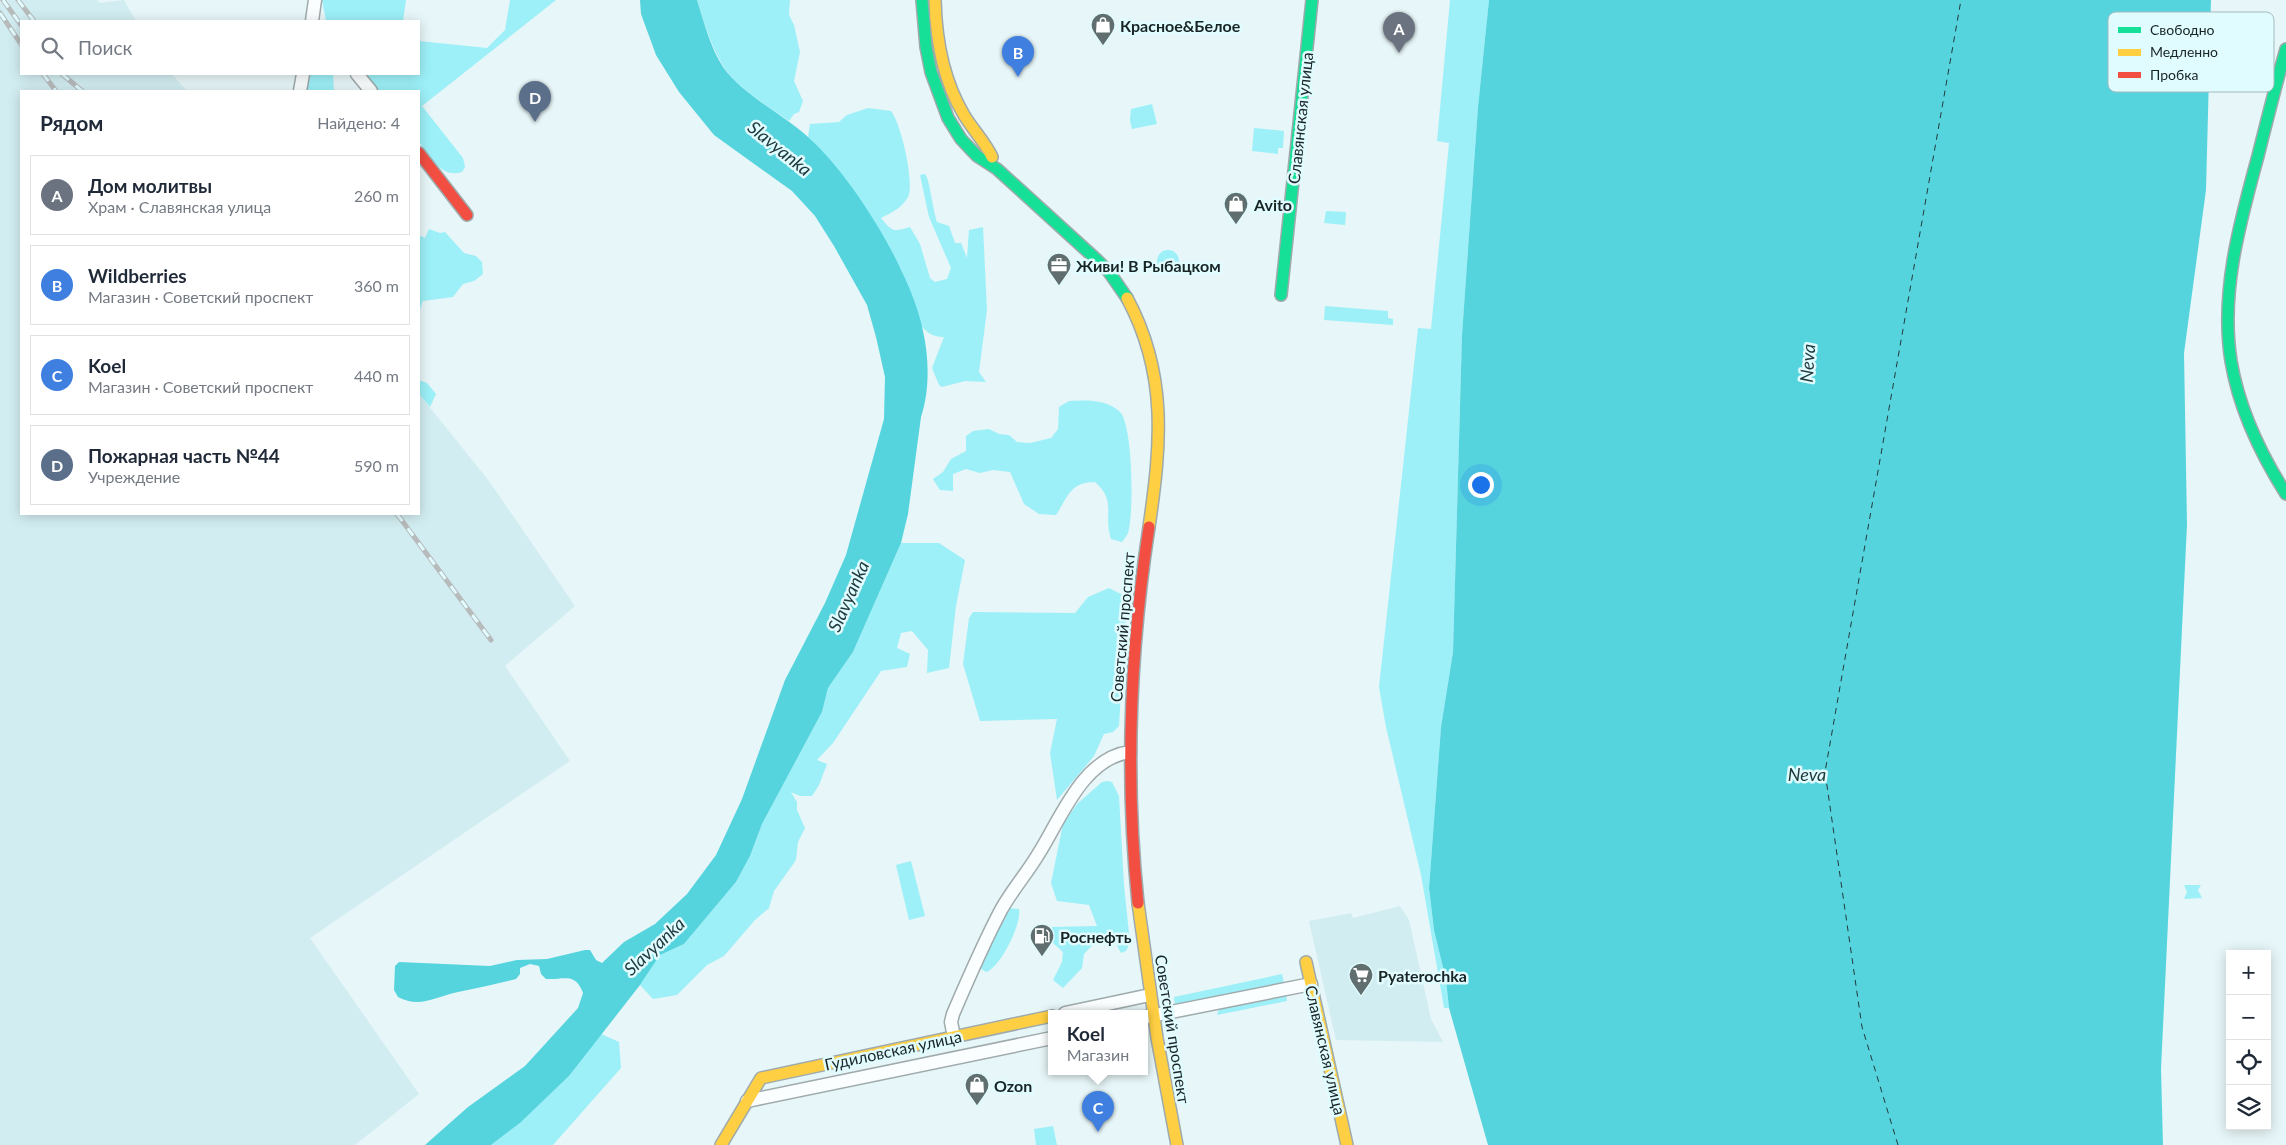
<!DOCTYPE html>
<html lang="ru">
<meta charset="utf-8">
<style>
:root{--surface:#fff;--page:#f6f6f7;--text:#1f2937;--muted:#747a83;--line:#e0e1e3;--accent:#1a73e8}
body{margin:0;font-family:Lato,sans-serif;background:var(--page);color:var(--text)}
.controls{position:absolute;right:15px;bottom:15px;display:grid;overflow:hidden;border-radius:0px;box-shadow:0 2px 12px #0003}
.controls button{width:45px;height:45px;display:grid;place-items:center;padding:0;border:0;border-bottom:1px solid var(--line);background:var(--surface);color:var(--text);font:25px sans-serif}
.you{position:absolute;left:1480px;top:484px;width:18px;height:18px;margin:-12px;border:4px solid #fff;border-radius:50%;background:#1a73e8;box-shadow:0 0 0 8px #1a73e833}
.badge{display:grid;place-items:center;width:32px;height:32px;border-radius:50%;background:var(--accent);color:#fff;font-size:16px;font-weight:700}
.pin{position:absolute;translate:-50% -41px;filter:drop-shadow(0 1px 2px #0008)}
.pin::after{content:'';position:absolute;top:26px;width:18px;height:15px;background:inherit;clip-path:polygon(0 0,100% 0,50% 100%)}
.popup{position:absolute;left:1048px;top:1010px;width:100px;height:65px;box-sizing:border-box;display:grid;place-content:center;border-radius:0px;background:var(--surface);filter:drop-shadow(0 1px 4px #0005);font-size:16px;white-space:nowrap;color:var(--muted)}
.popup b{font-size:19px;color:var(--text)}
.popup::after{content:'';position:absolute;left:50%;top:100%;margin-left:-10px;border:10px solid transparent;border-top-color:var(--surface)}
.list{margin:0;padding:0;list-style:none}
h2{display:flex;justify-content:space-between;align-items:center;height:65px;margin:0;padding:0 20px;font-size:21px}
h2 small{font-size:16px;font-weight:400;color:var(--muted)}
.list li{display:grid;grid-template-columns:32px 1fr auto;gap:15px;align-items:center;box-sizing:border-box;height:80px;margin:0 10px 10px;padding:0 10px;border:1px solid var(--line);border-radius:0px}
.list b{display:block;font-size:19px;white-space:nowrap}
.list p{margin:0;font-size:16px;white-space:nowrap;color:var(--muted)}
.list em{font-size:16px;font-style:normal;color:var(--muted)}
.icon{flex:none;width:28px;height:28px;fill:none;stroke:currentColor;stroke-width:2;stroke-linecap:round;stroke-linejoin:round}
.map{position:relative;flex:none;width:2286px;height:1145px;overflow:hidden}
.search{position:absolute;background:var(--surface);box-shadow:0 2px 12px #0003;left:20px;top:20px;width:400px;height:55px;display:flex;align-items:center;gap:12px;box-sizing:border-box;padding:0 18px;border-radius:0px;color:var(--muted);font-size:19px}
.panel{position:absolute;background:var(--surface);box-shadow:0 2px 12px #0003;left:20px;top:90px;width:400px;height:425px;border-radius:0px}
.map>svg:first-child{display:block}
</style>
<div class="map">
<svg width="2286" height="1145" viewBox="0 0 2286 1145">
<rect width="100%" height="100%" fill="#e7f6f8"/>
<g fill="#d2edf1">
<path d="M 0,0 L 97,0 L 100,3 L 124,0 L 136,21 L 21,21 L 21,74 L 172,74 L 187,91 L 21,91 L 21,514 L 419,514 L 419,394 L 489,481 L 575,606 L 505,666 L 570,761 L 310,938 L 419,1094 L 355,1145 L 0,1145 Z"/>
<path d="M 1400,906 L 1409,920 L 1431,1019 L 1443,1042 L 1336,1040 L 1309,921 L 1351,913 L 1353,918 Z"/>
</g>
<g fill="#9df0f8">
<path d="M 322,0 L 406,0 L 403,21 L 326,21 Z"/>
<path d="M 510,0 L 556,0 L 422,106 L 463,158 L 465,167 L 462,172 C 441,179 430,156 419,142 L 419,91 L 379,91 L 365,74 L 419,74 L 419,41 L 487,48 L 505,30 Z"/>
<path d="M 697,0 L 790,0 L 789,15 L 794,25 L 800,52 L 794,81 L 803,101 L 799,112 L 794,114 L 789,121 C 769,107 736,87 723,66 C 711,46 704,22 697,0 Z"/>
<path d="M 1450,0 L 1489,0 L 1478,107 L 1462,335 L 1453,652 L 1441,727 L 1429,888 L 1434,930 L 1446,980 L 1449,1008 L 1444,1008 L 1421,875 L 1386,727 L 1379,687 L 1418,328 L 1431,329 L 1449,143 L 1437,141 Z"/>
<path d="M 308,74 L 333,74 L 334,91 L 306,91 Z"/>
<path d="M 1152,104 L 1157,124 L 1132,129 L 1130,120 L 1131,109 Z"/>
<path d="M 868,108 L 891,111 C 901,123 915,184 908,197 C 902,208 891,213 881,218 C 892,232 894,232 910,227 L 920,244 L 930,278 L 935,282 L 947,279 L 951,268 L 929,217 L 920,175 L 925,174 C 929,177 933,211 937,222 L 949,226 L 955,243 L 961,243 L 967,258 L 969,230 L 983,227 L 987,310 L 979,372 L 986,382 L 965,381 L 942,387 L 939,385 L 932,368 L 944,337 C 936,337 930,335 924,329 C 916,322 907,281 901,269 C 876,221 846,175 808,137 L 810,124 L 839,122 L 847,115 Z"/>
<path d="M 1254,128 L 1284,131 L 1283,148 L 1278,148 L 1278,154 L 1252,151 Z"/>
<path d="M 1326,211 L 1346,212 L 1345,225 L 1324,223 Z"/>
<path d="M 429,229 L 440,233 L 445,232 L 464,253 L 476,256 L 482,262 L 483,274 L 474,281 L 463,284 L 453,297 L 423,301 L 419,312 L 419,235 L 425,238 Z"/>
<circle cx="1168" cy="261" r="11"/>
<path d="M 1325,306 L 1388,311 L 1388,318 L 1393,319 L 1393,325 L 1324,320 Z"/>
<path d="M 419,380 L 427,383 L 436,394 L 430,407 L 419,394 Z"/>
<path d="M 1069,401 C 1086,400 1107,399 1120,412 C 1133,425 1134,514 1128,533 C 1127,536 1124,539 1122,542 L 1111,539 C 1103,515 1117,501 1095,482 C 1070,482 1068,497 1056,515 L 1039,514 L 1024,504 L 1010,472 L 993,470 L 980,473 L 966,469 L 953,474 L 953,491 L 940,490 L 933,479 L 943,472 L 951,459 L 966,451 L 966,436 L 973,431 L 989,429 L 999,434 L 1009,435 L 1017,442 L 1030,443 L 1051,438 L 1058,429 L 1059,407 Z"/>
<path d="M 901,543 L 939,543 L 965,560 L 956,606 L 949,668 L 927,673 L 928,650 L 912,631 L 901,633 L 897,648 L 910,654 L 907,667 L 881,671 L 833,743 L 817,760 L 827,764 L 819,785 L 812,796 L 800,796 L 791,792 L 797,802 L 797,810 L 805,828 L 798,842 L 796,860 L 774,891 L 769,908 L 755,920 L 724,956 L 707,965 L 677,995 L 653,999 L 640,985 L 660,955 L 684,944 L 736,882 L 750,856 L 762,824 L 822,712 L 828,688 L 853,652 Z"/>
<path d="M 1109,588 L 1127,597 L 1125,629 L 1117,635 L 1116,667 L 1122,675 L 1119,726 L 1113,732 L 1104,734 L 1094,756 L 1057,800 L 1050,753 L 1057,719 L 980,721 L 963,664 L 969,618 L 973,612 L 1075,613 L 1088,597 Z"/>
<path d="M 1107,781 L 1112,782 L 1119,796 L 1124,885 L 1130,943 L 1126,951 L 1121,953 L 1112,936 L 1099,938 L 1084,954 L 1082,968 L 1063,988 L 1053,980 L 1062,962 L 1063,952 L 1053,943 L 1052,927 L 1097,926 L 1089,905 L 1057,901 L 1051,883 L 1063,824 L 1077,804 L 1102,782 Z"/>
<path d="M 911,861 L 925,916 L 909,920 L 896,865 Z"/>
<path d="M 2184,885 L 2201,885 L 2198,890 L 2202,898 L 2184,899 L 2187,892 Z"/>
<path d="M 1008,908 L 1019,909 C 1022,924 1000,968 986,972 L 977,966 L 979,960 L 987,953 L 995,931 L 1005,919 Z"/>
<path d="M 1282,974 L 1284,984 L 1175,1005 L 1174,997 Z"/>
<path d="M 1286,995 L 1287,1001 L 1217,1015 L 1219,1009 Z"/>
<path d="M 601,1034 L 619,1042 L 621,1068 L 553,1145 L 491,1145 L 520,1123 L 569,1076 Z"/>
<path d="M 1053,1126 L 1057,1145 L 1036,1145 L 1034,1129 Z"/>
</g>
<g fill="#56d4de">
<path d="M 640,0 L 697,0 C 704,22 710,47 723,67 C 743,95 783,114 808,137 C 853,177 911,271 923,331 C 929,358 930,390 921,417 L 908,514 L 901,543 L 853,652 L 828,688 L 822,712 L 762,824 L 750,856 L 736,882 L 684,944 L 660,955 L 640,985 L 569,1076 L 520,1123 L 491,1145 L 425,1145 L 468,1107 L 525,1066 L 578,1008 L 583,993 C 575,972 565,980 546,979 L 541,974 L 539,966 L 530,964 L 520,968 L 520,974 L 516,979 C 497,984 478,988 458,992 C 437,996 420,1009 398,997 L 394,990 L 395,966 L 399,962 L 490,966 L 517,960 L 547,959 L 585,950 L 590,950 L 596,960 L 602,963 L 624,942 L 655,924 L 687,894 L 716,855 L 742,799 L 785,680 L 825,603 L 846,555 L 884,419 L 885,377 L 876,337 L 867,305 L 834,246 L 815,216 L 792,191 L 714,135 L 679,92 L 656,55 L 641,14 Z"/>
<path d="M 1489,0 L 2211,0 L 2206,190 L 2184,353 L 2187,524 L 2161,1069 L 2163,1145 L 1488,1145 L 1449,1008 L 1446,980 L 1434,930 L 1429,888 L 1441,727 L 1453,652 L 1462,335 L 1478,107 Z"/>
</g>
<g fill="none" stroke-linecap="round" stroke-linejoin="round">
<path stroke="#213a3d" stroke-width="1" stroke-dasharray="6 5" stroke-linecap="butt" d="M 1898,1145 L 1862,1027 L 1825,772 L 1961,0"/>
<defs>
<g id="street">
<path d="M 312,21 L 315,0"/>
<path d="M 357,74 L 371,91"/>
<path d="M 300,91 L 303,74"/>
<path d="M 1065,1013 L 1150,995"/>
<path d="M 1146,1017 L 1311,984"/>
<path d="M 954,1037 L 951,1022 L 953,1014 C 968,979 983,944 1001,910 C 1012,890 1028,872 1039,853 C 1061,818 1083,758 1130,752"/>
<path d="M 747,1101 L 1052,1038"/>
</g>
<g id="fast">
<path d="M 922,0 L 926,47 L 931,72 L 948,118 L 961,139 L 977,156 L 997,169 L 1097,260 L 1109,272 L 1127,298"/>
<path d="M 2286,49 C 2276,84 2267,120 2258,156 C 2240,222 2220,292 2231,361 C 2239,409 2260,453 2286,494"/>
<path d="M 1281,295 L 1312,0"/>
</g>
<g id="slow">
<path d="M 935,0 C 936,41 943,80 964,115 C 973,130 985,142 992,157"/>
<path d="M 1127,298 C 1168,374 1161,445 1149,527"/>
<path d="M 1138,903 L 1157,1038 L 1177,1145"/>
<path d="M 1306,962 L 1347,1145"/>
<path d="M 721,1145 L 761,1078 L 1052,1016"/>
</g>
<g id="jam">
<path d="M 419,153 L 467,215"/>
<path d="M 1138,903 C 1125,778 1130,651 1149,527"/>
</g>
</defs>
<use href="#street" stroke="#9faaac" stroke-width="15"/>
<use href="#fast" stroke="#9faaac" stroke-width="14"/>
<use href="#slow" stroke="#9faaac" stroke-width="14"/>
<use href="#jam" stroke="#9faaac" stroke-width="14"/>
<use href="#street" stroke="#fbfefe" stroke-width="12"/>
<use href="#fast" stroke="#16e098" stroke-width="11"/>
<use href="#slow" stroke="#ffcf43" stroke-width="11"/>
<use href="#jam" stroke="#f24e42" stroke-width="11"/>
<defs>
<g id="rail">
<path d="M 3,0 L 21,25"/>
<path d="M 18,0 L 34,21"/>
<path d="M 0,13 L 21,44"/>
<path d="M 43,74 L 56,91"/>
<path d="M 62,74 L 82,91"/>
<path d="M 397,514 L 491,640"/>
</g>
</defs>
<use href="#rail" stroke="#b8bbbc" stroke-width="5"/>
<use href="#rail" stroke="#e0fcff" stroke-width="3" stroke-dasharray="9" stroke-linecap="butt"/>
</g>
<defs>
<symbol id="shop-pin" viewBox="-11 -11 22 30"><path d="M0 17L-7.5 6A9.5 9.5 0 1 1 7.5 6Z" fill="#616e6f" stroke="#e0fcff"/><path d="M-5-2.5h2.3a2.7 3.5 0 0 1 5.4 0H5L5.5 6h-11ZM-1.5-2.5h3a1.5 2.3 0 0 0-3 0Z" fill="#fff"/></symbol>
<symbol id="office-pin" viewBox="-11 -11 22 30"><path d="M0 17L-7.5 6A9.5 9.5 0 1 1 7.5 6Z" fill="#616e6f" stroke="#e0fcff"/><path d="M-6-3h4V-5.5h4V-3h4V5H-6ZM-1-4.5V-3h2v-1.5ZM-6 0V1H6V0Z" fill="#fff"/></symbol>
<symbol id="fuel-pin" viewBox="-11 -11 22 30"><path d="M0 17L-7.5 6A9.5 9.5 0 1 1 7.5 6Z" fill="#616e6f" stroke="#e0fcff"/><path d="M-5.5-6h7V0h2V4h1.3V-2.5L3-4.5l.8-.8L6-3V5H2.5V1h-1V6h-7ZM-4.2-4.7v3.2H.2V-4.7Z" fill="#fff"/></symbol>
<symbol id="supermarket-pin" viewBox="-11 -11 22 30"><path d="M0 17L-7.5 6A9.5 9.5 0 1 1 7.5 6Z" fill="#616e6f" stroke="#e0fcff"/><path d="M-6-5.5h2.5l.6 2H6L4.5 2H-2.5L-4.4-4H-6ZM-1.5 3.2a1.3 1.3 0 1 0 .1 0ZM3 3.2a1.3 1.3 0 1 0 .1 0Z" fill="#fff"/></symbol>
</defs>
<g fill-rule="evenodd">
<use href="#shop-pin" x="1089" y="11" width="28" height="38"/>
<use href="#shop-pin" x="1222" y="190" width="28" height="38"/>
<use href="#office-pin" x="1045" y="251" width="28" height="38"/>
<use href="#fuel-pin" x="1028" y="922" width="28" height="38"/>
<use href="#supermarket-pin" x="1347" y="961" width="28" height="38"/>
<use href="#shop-pin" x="963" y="1071" width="28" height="38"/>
</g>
<g text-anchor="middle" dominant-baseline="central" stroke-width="5" stroke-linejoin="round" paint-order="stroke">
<g font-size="16" font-weight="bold" fill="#192425" stroke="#e0fcff" text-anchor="start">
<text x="1120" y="25">Красное&amp;Белое</text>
<text x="1254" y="204">Avito</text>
<text x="1076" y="265">Живи! В Рыбацком</text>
<text x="1060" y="936">Роснефть</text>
<text x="1378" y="975">Pyaterochka</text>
<text x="994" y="1085">Ozon</text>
</g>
<g font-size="16" fill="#192425" stroke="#e0fcff">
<text transform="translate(1300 118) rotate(-84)">Славянская улица</text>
<text transform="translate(1122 627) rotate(-85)">Советский проспект</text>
<text transform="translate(1173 1029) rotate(81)">Советский проспект</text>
<text transform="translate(893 1050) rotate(-12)">Гудиловская улица</text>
<text transform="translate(1326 1050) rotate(77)">Славянская улица</text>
</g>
<g font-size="18" font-style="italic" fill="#213a3d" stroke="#e0fcff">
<text transform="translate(780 148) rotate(39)">Slavyanka</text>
<text transform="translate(1807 363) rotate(-86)">Neva</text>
<text transform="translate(848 596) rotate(-66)">Slavyanka</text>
<text x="1807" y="774">Neva</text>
<text transform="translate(654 946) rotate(-43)">Slavyanka</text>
</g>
</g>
<rect x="2108" y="12" width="166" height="80" rx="8" fill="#e0fcff" stroke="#a4bbbe" stroke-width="1"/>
<rect x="2118" y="27" width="23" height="6" fill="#16e098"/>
<rect x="2118" y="49" width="23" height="7" fill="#ffcf43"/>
<rect x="2118" y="72" width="23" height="6" fill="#f24e42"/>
<g font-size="14" fill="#192425">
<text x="2150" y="35">Свободно</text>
<text x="2150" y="57">Медленно</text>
<text x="2150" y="80">Пробка</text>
</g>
</svg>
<div class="controls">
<button>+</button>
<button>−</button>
<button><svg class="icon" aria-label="locate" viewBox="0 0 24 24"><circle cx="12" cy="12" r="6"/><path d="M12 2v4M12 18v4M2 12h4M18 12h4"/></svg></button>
<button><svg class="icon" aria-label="layers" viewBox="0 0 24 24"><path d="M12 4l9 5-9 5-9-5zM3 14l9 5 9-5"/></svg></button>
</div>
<div class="you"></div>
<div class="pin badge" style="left:1399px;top:53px;background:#6b7280">A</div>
<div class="pin badge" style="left:1018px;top:77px;background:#3f7fe0">B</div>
<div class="pin badge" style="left:1098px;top:1132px;background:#3f7fe0">C</div>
<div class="popup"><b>Koel</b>Магазин</div>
<div class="pin badge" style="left:535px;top:122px;background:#5c6f8a">D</div>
<div class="search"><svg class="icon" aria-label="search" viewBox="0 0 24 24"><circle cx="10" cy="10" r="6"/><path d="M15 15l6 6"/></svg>Поиск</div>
<section class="panel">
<h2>Рядом<small>Найдено: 4</small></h2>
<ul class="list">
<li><span class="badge" style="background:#6b7280">A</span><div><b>Дом молитвы</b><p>Храм · Славянская улица</p></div><em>260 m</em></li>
<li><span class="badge" style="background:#3f7fe0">B</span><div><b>Wildberries</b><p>Магазин · Советский проспект</p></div><em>360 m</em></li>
<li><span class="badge" style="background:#3f7fe0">C</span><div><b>Koel</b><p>Магазин · Советский проспект</p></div><em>440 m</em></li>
<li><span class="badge" style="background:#5c6f8a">D</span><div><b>Пожарная часть №44</b><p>Учреждение</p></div><em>590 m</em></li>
</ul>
</section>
</div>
